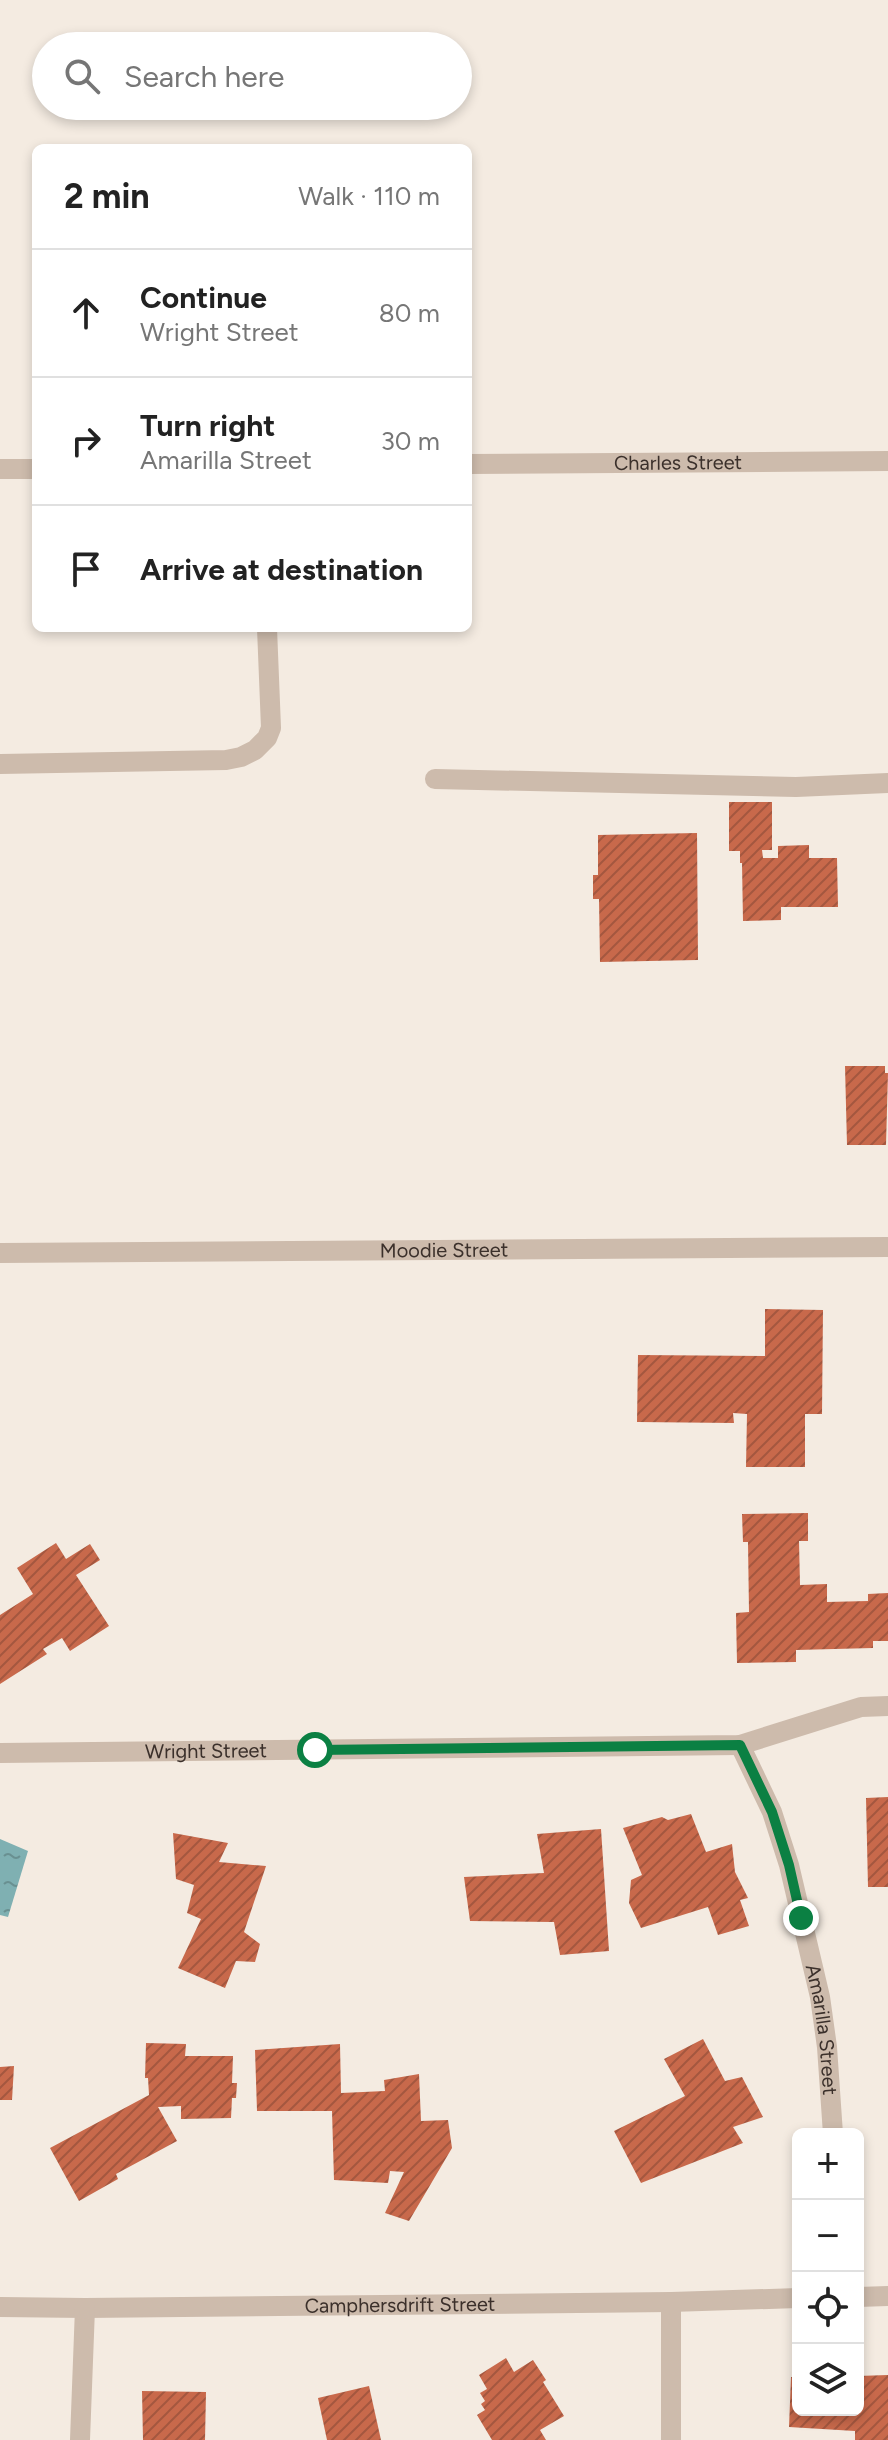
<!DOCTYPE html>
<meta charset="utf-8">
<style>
:root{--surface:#fff;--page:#f6f6f6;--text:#222;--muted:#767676;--line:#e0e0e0}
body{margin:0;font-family:Figtree,sans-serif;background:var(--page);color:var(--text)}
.controls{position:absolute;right:24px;bottom:24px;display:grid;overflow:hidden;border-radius:12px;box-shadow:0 4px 12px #0003}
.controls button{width:72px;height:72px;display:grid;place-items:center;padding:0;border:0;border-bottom:2px solid var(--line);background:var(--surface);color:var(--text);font:40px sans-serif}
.stop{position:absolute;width:24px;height:24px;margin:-18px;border:6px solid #0b8043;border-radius:50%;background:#fff}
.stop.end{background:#0b8043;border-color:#fff;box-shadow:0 2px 8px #0008}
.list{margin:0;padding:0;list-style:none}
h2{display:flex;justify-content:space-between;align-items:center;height:104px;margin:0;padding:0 32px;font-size:34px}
h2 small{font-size:26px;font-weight:400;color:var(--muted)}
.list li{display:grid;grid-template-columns:52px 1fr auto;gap:24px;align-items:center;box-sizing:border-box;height:128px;padding:0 32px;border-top:2px solid var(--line)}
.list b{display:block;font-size:30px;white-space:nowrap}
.list p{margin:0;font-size:26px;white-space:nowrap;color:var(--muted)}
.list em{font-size:26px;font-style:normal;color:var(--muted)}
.icon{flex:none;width:44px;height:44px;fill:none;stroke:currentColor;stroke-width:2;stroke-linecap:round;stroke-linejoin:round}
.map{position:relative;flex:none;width:888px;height:2440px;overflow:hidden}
.search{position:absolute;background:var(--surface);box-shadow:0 4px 12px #0003;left:32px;top:32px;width:440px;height:88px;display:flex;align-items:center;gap:20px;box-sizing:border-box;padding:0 28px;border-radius:44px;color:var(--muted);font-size:30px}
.panel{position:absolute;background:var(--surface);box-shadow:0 4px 12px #0003;left:32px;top:144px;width:440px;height:488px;border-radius:12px}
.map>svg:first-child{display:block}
</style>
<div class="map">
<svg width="888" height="2440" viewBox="0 0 888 2440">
<defs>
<pattern id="water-ripples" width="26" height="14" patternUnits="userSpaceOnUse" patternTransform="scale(2)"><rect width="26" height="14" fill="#7fb0b2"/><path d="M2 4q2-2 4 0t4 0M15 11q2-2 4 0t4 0" fill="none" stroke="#699091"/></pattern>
<pattern id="building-hatch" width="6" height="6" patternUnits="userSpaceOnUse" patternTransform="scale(2)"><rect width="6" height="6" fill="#c8694b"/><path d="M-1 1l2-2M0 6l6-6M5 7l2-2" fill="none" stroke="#a4573f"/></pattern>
</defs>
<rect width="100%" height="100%" fill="#f4ebe1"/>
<path fill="url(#water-ripples)" d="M 0,1839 L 28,1851 L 8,1917 L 0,1915 Z"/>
<g fill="url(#building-hatch)">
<path d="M 729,802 L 772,802 L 772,850 L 762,850 L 763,858 L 778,858 L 778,846 L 809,845 L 809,858 L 837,858 L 838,907 L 781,907 L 781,920 L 743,921 L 742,863 L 740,863 L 740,851 L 729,851 Z"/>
<path d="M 697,833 L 698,960 L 600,962 L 599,899 L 593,899 L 593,875 L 598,875 L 598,835 Z"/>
<path d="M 845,1066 L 885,1066 L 885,1073 L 888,1073 L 886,1145 L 847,1145 Z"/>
<path d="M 765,1309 L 823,1310 L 822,1414 L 805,1414 L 805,1467 L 746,1467 L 747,1414 L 733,1413 L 734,1423 L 637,1422 L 638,1355 L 765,1356 Z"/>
<path d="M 808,1513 L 808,1541 L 799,1541 L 800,1585 L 827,1584 L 827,1602 L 868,1601 L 868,1594 L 888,1593 L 888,1641 L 873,1641 L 873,1648 L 796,1650 L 796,1662 L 737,1663 L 736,1613 L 749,1612 L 748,1542 L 743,1542 L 742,1514 Z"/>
<path d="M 56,1543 L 66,1559 L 90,1544 L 100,1560 L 76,1575 L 109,1626 L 70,1651 L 62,1638 L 43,1649 L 47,1654 L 0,1684 L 0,1615 L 33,1594 L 17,1568 Z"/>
<path d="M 888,1797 L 888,1887 L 868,1887 L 866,1798 Z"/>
<path d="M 691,1814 L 706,1852 L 732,1844 L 735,1872 L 748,1898 L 740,1900 L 749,1926 L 718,1935 L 708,1907 L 641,1928 L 629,1903 L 631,1880 L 642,1875 L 623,1828 L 662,1817 L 668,1820 Z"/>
<path d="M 601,1829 L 609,1951 L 560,1955 L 554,1922 L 470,1921 L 464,1877 L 544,1873 L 537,1834 Z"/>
<path d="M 173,1833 L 228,1843 L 219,1862 L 266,1866 L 244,1932 L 260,1944 L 255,1962 L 236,1961 L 225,1988 L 178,1968 L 201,1919 L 187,1913 L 194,1885 L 176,1879 Z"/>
<path d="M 703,2039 L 725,2081 L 742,2077 L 763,2117 L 733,2127 L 743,2143 L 641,2183 L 614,2131 L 685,2096 L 664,2059 Z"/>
<path d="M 146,2043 L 186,2044 L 185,2056 L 233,2056 L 232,2083 L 237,2083 L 236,2098 L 232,2098 L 231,2118 L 181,2119 L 181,2106 L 158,2107 L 177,2141 L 116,2174 L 118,2179 L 79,2201 L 50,2148 L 149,2095 L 148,2078 L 145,2078 Z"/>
<path d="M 340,2044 L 341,2093 L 385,2091 L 384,2080 L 419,2074 L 421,2121 L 448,2120 L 452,2148 L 409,2221 L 385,2213 L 404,2172 L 390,2171 L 388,2183 L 334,2180 L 332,2111 L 257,2111 L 255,2050 Z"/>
<path d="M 14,2066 L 12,2100 L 0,2100 L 0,2067 Z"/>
<path d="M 506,2358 L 514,2372 L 533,2360 L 546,2380 L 543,2382 L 564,2416 L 540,2430 L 546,2440 L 492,2440 L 477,2415 L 485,2410 L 481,2404 L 485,2401 L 480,2393 L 487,2389 L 479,2375 Z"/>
<path d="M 888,2375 L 888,2440 L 855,2440 L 855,2431 L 789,2427 L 791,2377 L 798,2377 L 798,2410 L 858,2410 L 858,2376 Z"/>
<path d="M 369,2386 L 381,2440 L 327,2440 L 318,2398 Z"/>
<path d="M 142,2391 L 206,2392 L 205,2440 L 143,2440 Z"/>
</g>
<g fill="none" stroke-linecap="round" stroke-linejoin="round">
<g stroke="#cdbbac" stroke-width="20">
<path id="s1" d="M 468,464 L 888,461"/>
<path d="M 0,469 L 36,469"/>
<path d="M 0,764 L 226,760 L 241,757 L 255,750 L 267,738 L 271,728 L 267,628"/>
<path d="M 435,779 L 796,787 L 888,783"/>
<path id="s2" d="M 0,1253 L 888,1247"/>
<path id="s3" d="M 740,1745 L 772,1812 L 789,1865 L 820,1997 L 827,2047 L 833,2134"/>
<path id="s4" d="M 0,1753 L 740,1745 L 861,1707 L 888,1706"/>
<path d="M 858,2297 L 888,2296"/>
<path id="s5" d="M 0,2307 L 85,2308 L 671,2302 L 798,2298"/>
<path d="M 80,2440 L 85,2308"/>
<path d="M 671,2440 L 671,2302"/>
</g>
</g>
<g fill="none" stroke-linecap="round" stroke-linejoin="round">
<path stroke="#0b8043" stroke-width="10" d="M 315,1750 L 740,1745 L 772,1812 L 789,1865 L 801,1918"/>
</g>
<g text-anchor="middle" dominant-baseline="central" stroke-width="6" stroke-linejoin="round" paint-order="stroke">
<g font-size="20" fill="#3b302b" stroke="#fbf5ee">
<text stroke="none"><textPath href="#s1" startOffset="210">Charles Street</textPath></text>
<text stroke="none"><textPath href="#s2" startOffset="444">Moodie Street</textPath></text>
<text stroke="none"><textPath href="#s4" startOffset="206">Wright Street</textPath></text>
<text stroke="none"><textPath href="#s3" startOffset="298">Amarilla Street</textPath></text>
<text stroke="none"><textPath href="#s5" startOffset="400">Camphersdrift Street</textPath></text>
</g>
</g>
</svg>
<div class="controls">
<button>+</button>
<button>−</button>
<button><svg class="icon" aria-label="locate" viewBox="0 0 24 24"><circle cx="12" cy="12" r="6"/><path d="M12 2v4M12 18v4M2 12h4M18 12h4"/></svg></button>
<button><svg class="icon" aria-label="layers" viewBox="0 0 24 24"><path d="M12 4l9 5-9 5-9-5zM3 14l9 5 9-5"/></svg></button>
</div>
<div class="stop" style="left:315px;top:1750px"></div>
<div class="stop end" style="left:801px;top:1918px"></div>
<div class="search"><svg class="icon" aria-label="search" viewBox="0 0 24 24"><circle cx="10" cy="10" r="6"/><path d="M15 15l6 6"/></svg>Search here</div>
<section class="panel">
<h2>2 min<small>Walk · 110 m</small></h2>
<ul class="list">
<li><svg class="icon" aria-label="ahead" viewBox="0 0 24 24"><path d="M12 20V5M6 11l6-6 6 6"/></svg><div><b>Continue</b><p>Wright Street</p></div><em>80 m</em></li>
<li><svg class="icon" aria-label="right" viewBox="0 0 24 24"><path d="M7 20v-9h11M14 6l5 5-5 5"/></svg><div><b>Turn right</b><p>Amarilla Street</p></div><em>30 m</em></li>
<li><svg class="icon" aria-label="arrive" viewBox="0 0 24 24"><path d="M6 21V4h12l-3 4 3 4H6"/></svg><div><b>Arrive at destination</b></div></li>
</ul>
</section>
</div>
